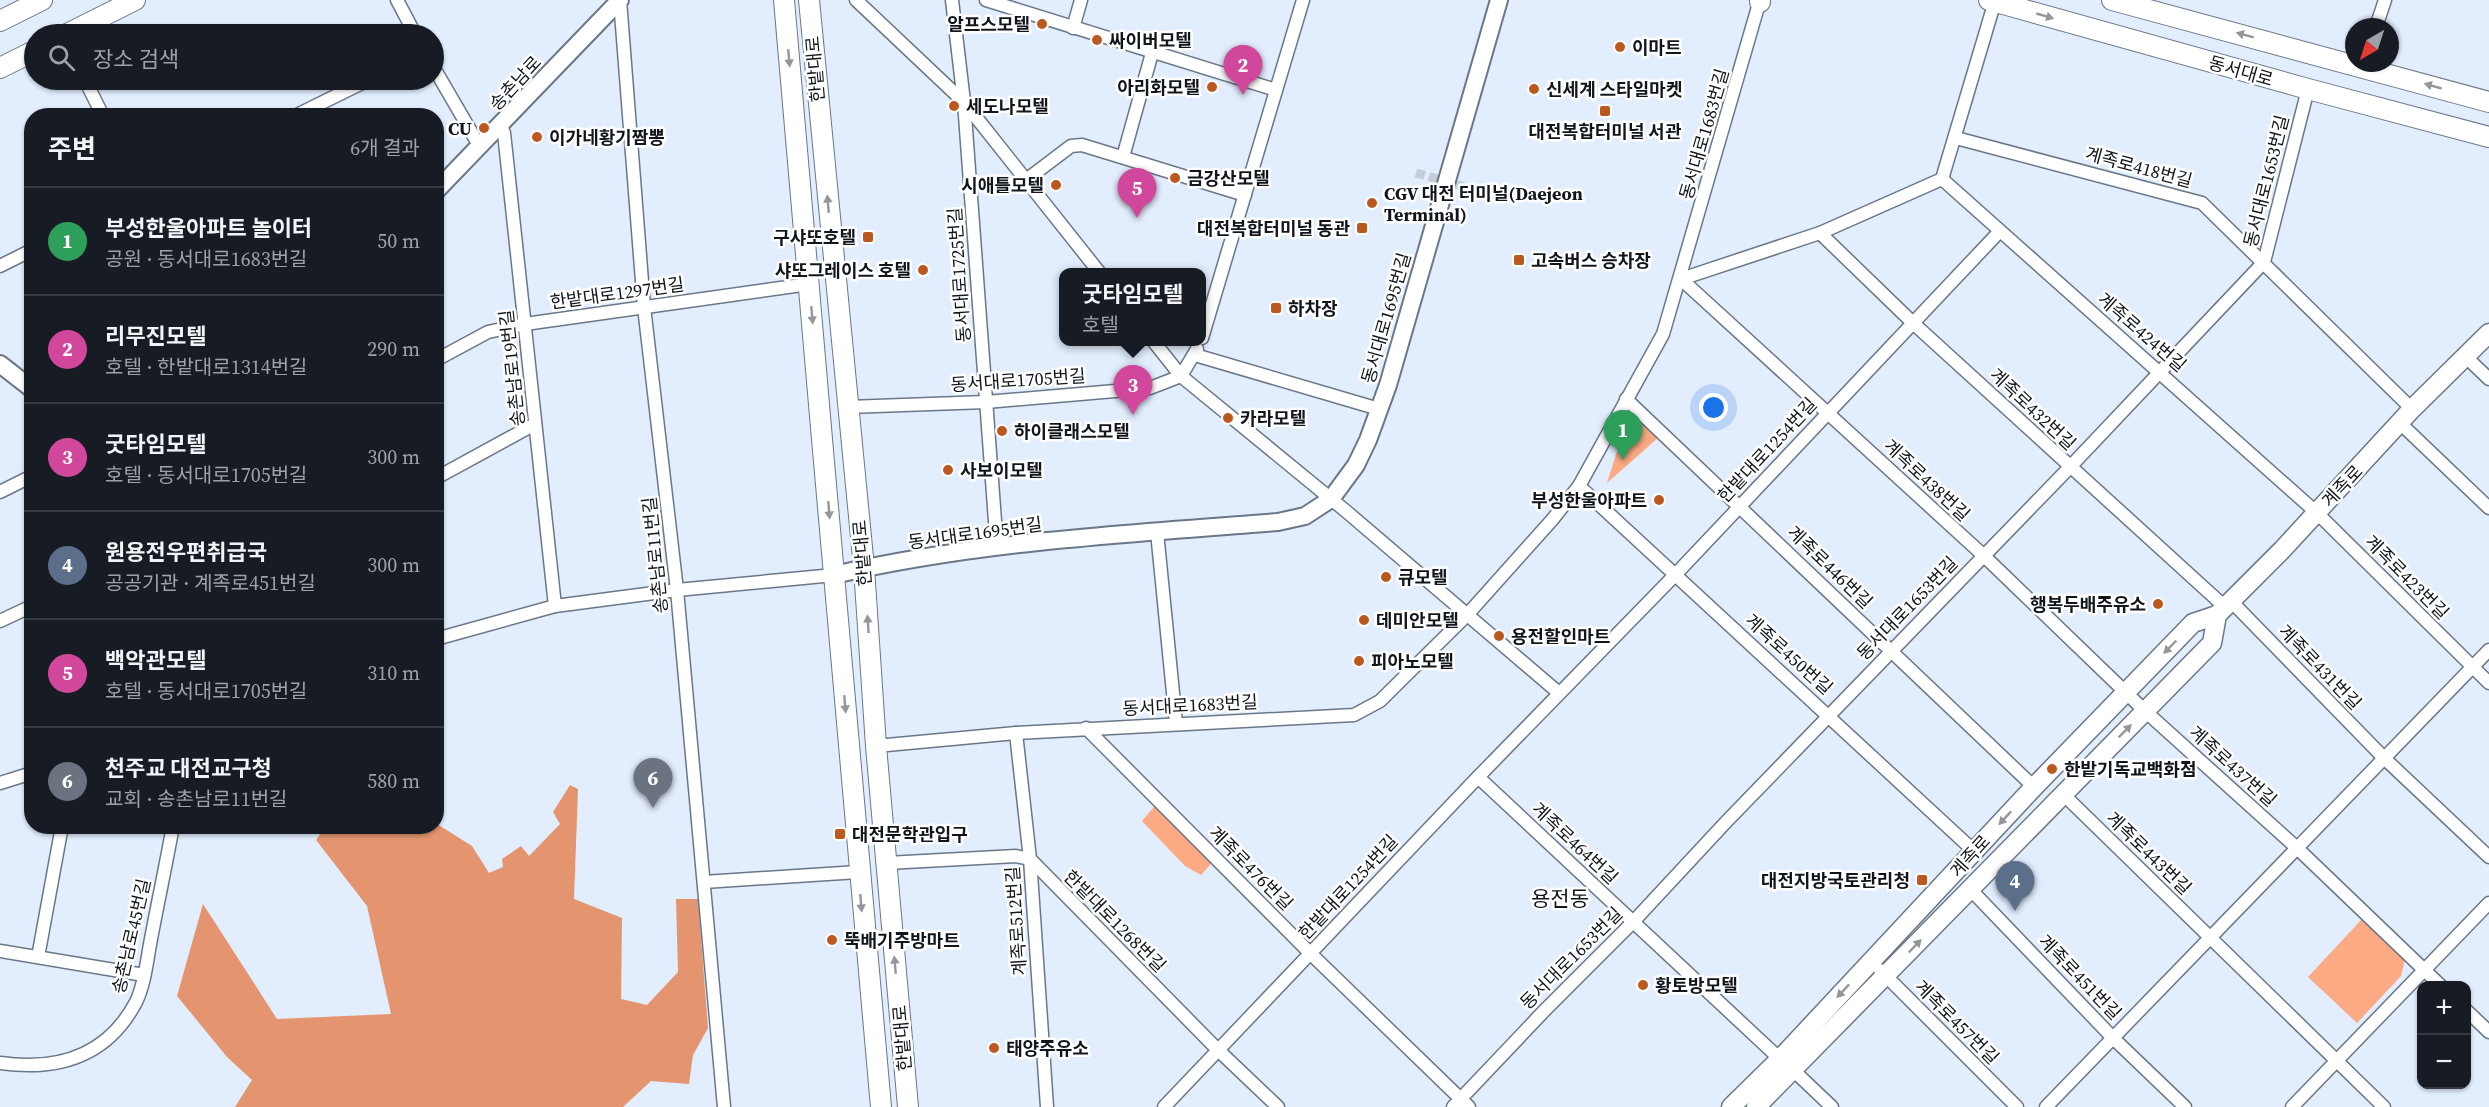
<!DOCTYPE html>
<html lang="ko">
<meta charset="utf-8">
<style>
:root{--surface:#171b24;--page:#242831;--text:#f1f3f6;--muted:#9ea1a6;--line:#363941;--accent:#bb581f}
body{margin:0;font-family:"Source Serif 4","Noto Sans KR",serif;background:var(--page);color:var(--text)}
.controls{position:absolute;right:18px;bottom:18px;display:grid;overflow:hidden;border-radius:12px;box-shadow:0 2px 4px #0004}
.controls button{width:54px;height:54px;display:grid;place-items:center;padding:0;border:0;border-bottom:2px solid var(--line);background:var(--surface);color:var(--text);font:30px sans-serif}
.compass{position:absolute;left:2345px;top:18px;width:54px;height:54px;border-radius:50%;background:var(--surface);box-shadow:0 2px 4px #0004;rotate:219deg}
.you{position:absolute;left:1714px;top:408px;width:21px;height:21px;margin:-15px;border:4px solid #fff;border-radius:50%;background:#1a73e8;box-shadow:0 0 0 9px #1a73e833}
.badge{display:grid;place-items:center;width:39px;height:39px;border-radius:50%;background:var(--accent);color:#fff;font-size:20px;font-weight:700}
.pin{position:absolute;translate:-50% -50px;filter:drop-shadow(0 2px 3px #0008)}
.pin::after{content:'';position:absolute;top:32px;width:21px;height:18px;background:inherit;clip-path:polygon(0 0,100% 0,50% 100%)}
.popup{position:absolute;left:1059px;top:268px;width:147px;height:78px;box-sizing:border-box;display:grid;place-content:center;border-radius:12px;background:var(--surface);filter:drop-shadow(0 2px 4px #0005);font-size:20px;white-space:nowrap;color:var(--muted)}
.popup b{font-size:22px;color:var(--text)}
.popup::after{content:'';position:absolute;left:50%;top:100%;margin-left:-12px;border:12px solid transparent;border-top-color:var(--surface)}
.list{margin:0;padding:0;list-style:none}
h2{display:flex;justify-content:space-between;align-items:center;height:78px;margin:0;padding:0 24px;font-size:26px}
h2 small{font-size:20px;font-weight:400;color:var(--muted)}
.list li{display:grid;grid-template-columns:39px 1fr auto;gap:18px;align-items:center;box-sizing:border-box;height:108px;padding:0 24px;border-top:2px solid var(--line)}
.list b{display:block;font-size:22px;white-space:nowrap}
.list p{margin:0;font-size:20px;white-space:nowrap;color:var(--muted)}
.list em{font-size:20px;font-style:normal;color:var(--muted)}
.icon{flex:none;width:33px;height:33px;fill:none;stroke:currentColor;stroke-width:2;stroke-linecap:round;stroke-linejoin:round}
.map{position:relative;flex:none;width:2489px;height:1107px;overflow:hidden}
.search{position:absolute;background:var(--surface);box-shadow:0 2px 4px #0004;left:24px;top:24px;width:420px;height:66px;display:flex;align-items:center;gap:15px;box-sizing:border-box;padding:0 21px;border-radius:33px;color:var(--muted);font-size:22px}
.panel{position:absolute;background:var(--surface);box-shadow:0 2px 4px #0004;left:24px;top:108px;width:420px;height:726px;border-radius:24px}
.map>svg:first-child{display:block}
</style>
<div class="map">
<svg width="2489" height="1107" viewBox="0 0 2489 1107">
<rect width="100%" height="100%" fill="#e2edfd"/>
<g fill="#fbaa83">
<path d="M 1640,416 L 1659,437 L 1607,483 L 1627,420 Z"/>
<path d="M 1160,800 L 1216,858 L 1201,875 L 1185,866 L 1142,821 Z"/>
<path d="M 2362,919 L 2405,959 L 2401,976 L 2357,1023 L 2308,977 Z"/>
</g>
<path fill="#e4956f" d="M 570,785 L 578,789 L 574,899 L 622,918 L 621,999 L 647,1005 L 678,972 L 676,899 L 698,899 L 708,1028 L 693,1055 L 689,1084 L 651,1081 L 623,1107 L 235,1107 L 252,1080 L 227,1057 L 177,996 L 203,904 L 277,1019 L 391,1014 L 367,906 L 316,840 L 325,827 L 436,826 L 437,824 L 472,846 L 489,873 L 503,867 L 502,859 L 521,846 L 529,856 L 560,824 L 553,812 Z"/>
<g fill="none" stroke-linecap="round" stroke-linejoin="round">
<path stroke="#c3cddb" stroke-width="9" stroke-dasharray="9 4.5" stroke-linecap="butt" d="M 1416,173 L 1476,190"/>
<defs>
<g id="minor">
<path d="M 397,0 L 415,34"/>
<path d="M 620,0 L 644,307 L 677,590 L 724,1107"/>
<path d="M 856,0 L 964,102 L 1099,272"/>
<path d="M 952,0 L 964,102 L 997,548"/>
<path d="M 986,0 L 1276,90"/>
<path d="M 2376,27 L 2385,0"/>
<path d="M 1073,28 L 1081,0"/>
<path d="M 434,68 L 480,147"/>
<path d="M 85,80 L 103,116"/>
<path d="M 295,116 L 368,80"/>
<path d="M 501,127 L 504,133 L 555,606"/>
<path d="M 1956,138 L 2202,203 L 2412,409"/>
<path d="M 1123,157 L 1152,53"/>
<path d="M 1942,179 L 1820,233 L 1681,279 L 1983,555 L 2145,711 L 2297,848 L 2441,986"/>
<path d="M 1942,179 L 2317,513 L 2489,683"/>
<path d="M 1942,179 L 1995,1"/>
<path d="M 1026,180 L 1071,146 L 1082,145 L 1245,195"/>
<path d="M 1820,233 L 1913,323 L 2225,607"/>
<path d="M 0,266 L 32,250"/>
<path d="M 1202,338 L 1303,0"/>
<path d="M 1154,342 L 1181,376 L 1347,512 L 1559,693"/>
<path d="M 1195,355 L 1379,409"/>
<path d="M 2466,357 L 2489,379"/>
<path d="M 436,360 L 488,332 L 525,324 L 809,284"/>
<path d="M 1181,376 L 1197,349"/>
<path d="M 1626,399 L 2034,787"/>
<path d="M 848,407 L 986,402 L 1150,388 L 1181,376"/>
<path d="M 2400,423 L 2489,508"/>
<path d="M 436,478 L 535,424"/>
<path d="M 1579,486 L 1974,851"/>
<path d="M 0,492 L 32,476"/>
<path d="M 1157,532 L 1176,723"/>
<path d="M 2231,601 L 2384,758 L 2489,857"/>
<path d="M 0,621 L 32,606"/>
<path d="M 436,639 L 555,606 L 677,590 L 834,575"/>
<path d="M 1086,728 L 1311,954 L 1469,1107"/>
<path d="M 1016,733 L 1030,859 L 1047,1107"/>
<path d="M 876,746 L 1016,733 L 1354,715 L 1380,701 L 1467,615 L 1552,520 L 1579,486 L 1663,334 L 1760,0"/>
<path d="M 1478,777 L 1780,1059"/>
<path d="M 0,783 L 32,773"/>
<path d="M 2063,794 L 2384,1107"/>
<path d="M 887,863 L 1016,856 L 1030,859 L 1217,1049 L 1278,1107"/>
<path d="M 704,882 L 858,872"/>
<path d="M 1971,890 L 2113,1038 L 2185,1107"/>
<path d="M 0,951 L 144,975"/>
<path d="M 38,957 L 62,826"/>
<path d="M 1880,970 L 2017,1107"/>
<path d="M 2466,1010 L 2489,1032"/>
<path d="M 0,1063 C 57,1071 107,1057 136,1002 C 145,984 147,959 151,939 C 158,902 166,864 173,826"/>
<path d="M 1792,1069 L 1832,1107"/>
<path d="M 1164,1107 L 1478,777 L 1675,575 L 2000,231"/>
<path d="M 1453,1107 L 1545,1010 L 1633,922 L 1726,822 L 2070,467 L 2264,262 L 2308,89"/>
<path d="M 2046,1107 L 2489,650"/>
<path d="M 2292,1107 L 2489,903"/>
</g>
<g id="tertiary">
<path d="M 436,191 L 620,0"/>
<path d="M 0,364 L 32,389"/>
<path d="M 834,575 C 979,541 1130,534 1278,522 L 1305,516 L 1331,499 L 1356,465 L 1368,440 L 1388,385 L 1499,0"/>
</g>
<g id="secondary">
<path d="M 1731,1107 L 1780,1059 L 2034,787 L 2193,623 L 2217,615 L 2282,550 L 2412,409 L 2489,333"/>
<path d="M 1756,1107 L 2212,643 L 2217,615"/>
</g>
<g id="primary">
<path d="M 784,0 C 817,369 846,738 881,1107"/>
<path d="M 809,0 L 864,568 L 876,746 L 908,1107"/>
<path d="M 1760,0 L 1760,2"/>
<path d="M 1989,0 L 2308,89 L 2489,137"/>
<path d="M 2112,0 L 2489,102"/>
<path d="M 0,21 L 42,0"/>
<path d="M 67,34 L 135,0"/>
<path d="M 0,68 L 34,51"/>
</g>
</defs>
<use href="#minor" stroke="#6a7788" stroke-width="15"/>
<use href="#tertiary" stroke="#6a7788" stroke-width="20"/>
<use href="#secondary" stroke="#6a7788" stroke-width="21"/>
<use href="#primary" stroke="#6a7788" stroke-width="22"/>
<use href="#minor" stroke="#fff" stroke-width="12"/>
<use href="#tertiary" stroke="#fff" stroke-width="16"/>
<use href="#secondary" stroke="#fff" stroke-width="18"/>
<use href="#primary" stroke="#fff" stroke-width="20"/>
</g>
<defs><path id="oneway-solid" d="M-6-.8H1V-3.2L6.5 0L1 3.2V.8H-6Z" transform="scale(1.5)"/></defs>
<g fill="#949699">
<use href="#oneway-solid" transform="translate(2045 16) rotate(16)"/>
<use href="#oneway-solid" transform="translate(2245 35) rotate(-165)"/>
<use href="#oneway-solid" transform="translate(789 58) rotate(85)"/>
<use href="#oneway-solid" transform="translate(2433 86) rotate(-164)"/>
<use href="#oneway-solid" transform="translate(828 204) rotate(-95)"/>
<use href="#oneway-solid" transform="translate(812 315) rotate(85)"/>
<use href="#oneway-solid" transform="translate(829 510) rotate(85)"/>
<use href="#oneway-solid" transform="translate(868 624) rotate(-94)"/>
<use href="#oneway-solid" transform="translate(2170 647) rotate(134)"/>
<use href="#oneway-solid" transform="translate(845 704) rotate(85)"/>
<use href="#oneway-solid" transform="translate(2125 731) rotate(-45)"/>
<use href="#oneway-solid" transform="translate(2005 818) rotate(133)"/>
<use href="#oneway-solid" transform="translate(861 903) rotate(85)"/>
<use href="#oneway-solid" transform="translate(1915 946) rotate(-46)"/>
<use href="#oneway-solid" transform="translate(895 965) rotate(-95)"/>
<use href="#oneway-solid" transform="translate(1843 991) rotate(133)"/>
</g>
<g fill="#bb581f" stroke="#fff" stroke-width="2">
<circle cx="1042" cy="24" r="6"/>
<circle cx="1097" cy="40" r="6"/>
<circle cx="1620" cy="47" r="6"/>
<circle cx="1212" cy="87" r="6"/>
<circle cx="1534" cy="89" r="6"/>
<circle cx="954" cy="106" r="6"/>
<rect x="1599" y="105" width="12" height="12" rx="3"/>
<circle cx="484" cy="128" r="6"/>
<circle cx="537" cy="137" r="6"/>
<circle cx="1175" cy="178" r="6"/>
<circle cx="1056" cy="185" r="6"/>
<circle cx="1372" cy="203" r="6"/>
<rect x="1356" y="222" width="12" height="12" rx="3"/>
<rect x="862" y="231" width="12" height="12" rx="3"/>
<rect x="1513" y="254" width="12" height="12" rx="3"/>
<circle cx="923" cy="270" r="6"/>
<rect x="1270" y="302" width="12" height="12" rx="3"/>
<circle cx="1228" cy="418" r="6"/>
<circle cx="1002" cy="431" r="6"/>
<circle cx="948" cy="470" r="6"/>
<circle cx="1659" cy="500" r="6"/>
<circle cx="1386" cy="577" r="6"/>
<circle cx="2158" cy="604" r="6"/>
<circle cx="1364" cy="620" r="6"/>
<circle cx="1499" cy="636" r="6"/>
<circle cx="1359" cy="661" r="6"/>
<circle cx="2052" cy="769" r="6"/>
<rect x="834" y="828" width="12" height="12" rx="3"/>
<rect x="1916" y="874" width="12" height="12" rx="3"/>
<circle cx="832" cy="940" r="6"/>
<circle cx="1643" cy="985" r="6"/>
<circle cx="994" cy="1048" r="6"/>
</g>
<g text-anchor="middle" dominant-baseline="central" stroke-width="5" stroke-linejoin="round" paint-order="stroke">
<g font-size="18" font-weight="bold" fill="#11161c" stroke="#fff" text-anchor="start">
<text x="1030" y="24" text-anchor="end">알프스모텔</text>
<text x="1109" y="40">싸이버모텔</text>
<text x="1632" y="47">이마트</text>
<text x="1200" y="87" text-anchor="end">아리화모텔</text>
<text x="1546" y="89">신세계 스타일마켓</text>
<text x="966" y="106">세도나모텔</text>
<text x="472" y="128" text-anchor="end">CU</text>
<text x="1605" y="131" text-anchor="middle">대전복합터미널 서관</text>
<text x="549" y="137">이가네황기짬뽕</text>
<text x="1187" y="178">금강산모텔</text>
<text x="1044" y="185" text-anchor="end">시애틀모텔</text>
<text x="1384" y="193">CGV 대전 터미널(Daejeon<tspan x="1384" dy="21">Terminal)</tspan></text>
<text x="1350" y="228" text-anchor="end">대전복합터미널 동관</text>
<text x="856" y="237" text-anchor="end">구샤또호텔</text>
<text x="1531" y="260">고속버스 승차장</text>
<text x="911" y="270" text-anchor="end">샤또그레이스 호텔</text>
<text x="1288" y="308">하차장</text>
<text x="1240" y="418">카라모텔</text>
<text x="1014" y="431">하이클래스모텔</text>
<text x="960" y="470">사보이모텔</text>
<text x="1647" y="500" text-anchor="end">부성한울아파트</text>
<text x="1398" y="577">큐모텔</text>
<text x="2146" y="604" text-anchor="end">행복두배주유소</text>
<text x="1376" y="620">데미안모텔</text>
<text x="1511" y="636">용전할인마트</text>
<text x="1371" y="661">피아노모텔</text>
<text x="2064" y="769">한밭기독교백화점</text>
<text x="852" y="834">대전문학관입구</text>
<text x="1910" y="880" text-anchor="end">대전지방국토관리청</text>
<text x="844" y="940">뚝배기주방마트</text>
<text x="1655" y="985">황토방모텔</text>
<text x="1006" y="1048">태양주유소</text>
</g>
<g font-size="18" fill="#11161c" stroke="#fff">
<text transform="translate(815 69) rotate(-95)">한밭대로</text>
<text transform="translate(2241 71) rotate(16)">동서대로</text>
<text transform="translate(515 83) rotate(-47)">송촌남로</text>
<text transform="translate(1704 134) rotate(-74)">동서대로1683번길</text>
<text transform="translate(2139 167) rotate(15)">계족로418번길</text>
<text transform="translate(2266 181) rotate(-76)">동서대로1653번길</text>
<text transform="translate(959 275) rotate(-94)">동서대로1725번길</text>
<text transform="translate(617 293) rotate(-8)">한밭대로1297번길</text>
<text transform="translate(1386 318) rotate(-74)">동서대로1695번길</text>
<text transform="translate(2142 332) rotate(41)">계족로424번길</text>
<text transform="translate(512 368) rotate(-96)">송촌남로19번길</text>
<text transform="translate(1018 380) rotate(-4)">동서대로1705번길</text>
<text transform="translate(2033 409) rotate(43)">계족로432번길</text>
<text transform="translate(1767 450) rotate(-47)">한밭대로1254번길</text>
<text transform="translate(1927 480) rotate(43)">계족로438번길</text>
<text transform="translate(2342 486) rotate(-47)">계족로</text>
<text transform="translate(975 533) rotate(-8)">동서대로1695번길</text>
<text transform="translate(862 553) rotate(-95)">한밭대로</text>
<text transform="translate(655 555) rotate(-96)">송촌남로11번길</text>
<text transform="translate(1830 567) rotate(44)">계족로446번길</text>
<text transform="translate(2407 577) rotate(45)">계족로423번길</text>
<text transform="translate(1907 608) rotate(-46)">동서대로1653번길</text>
<text transform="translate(1789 654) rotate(42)">계족로450번길</text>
<text transform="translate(2320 667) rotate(46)">계족로431번길</text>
<text transform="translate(1190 705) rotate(-3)">동서대로1683번길</text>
<text transform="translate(2233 766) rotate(42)">계족로437번길</text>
<text transform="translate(1575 843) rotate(43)">계족로464번길</text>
<text transform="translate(2149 853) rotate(44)">계족로443번길</text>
<text transform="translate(1970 856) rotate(-48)">계족로</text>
<text transform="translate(1251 868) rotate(45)">계족로476번길</text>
<text transform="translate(1348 887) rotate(-47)">한밭대로1254번길</text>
<text transform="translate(1016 921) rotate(-94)">계족로512번길</text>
<text transform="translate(1115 921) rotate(45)">한밭대로1268번길</text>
<text transform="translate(131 936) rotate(-77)">송촌남로45번길</text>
<text transform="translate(1571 958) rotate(-45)">동서대로1653번길</text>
<text transform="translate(2080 977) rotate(46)">계족로451번길</text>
<text transform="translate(1957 1022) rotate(45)">계족로457번길</text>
<text transform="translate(902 1038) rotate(-95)">한밭대로</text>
</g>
<g font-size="21" fill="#11161c" stroke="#fff">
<text x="1560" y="898">용전동</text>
</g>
</g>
</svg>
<div class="controls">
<button>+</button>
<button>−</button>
</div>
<svg class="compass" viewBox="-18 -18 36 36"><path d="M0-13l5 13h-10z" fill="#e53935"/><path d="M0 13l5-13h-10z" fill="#9ea1a6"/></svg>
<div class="you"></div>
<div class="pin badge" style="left:1623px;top:460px;background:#2e9e5b">1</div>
<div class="pin badge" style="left:1243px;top:95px;background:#d1479c">2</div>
<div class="pin badge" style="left:1133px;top:415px;background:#d1479c">3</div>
<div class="popup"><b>굿타임모텔</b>호텔</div>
<div class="pin badge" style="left:2015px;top:911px;background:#5c6f8a">4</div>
<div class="pin badge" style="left:1137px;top:218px;background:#d1479c">5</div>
<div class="pin badge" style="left:653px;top:808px;background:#6b7280">6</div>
<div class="search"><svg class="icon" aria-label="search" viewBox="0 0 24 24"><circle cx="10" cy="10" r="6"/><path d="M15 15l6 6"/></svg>장소 검색</div>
<section class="panel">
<h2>주변<small>6개 결과</small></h2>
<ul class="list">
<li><span class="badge" style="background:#2e9e5b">1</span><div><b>부성한울아파트 놀이터</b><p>공원 · 동서대로1683번길</p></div><em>50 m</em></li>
<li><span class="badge" style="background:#d1479c">2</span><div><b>리무진모텔</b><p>호텔 · 한밭대로1314번길</p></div><em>290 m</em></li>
<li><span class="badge" style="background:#d1479c">3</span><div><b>굿타임모텔</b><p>호텔 · 동서대로1705번길</p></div><em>300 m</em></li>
<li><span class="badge" style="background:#5c6f8a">4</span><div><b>원용전우편취급국</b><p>공공기관 · 계족로451번길</p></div><em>300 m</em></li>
<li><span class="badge" style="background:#d1479c">5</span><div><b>백악관모텔</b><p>호텔 · 동서대로1705번길</p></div><em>310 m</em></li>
<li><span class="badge" style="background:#6b7280">6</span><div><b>천주교 대전교구청</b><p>교회 · 송촌남로11번길</p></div><em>580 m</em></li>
</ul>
</section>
</div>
